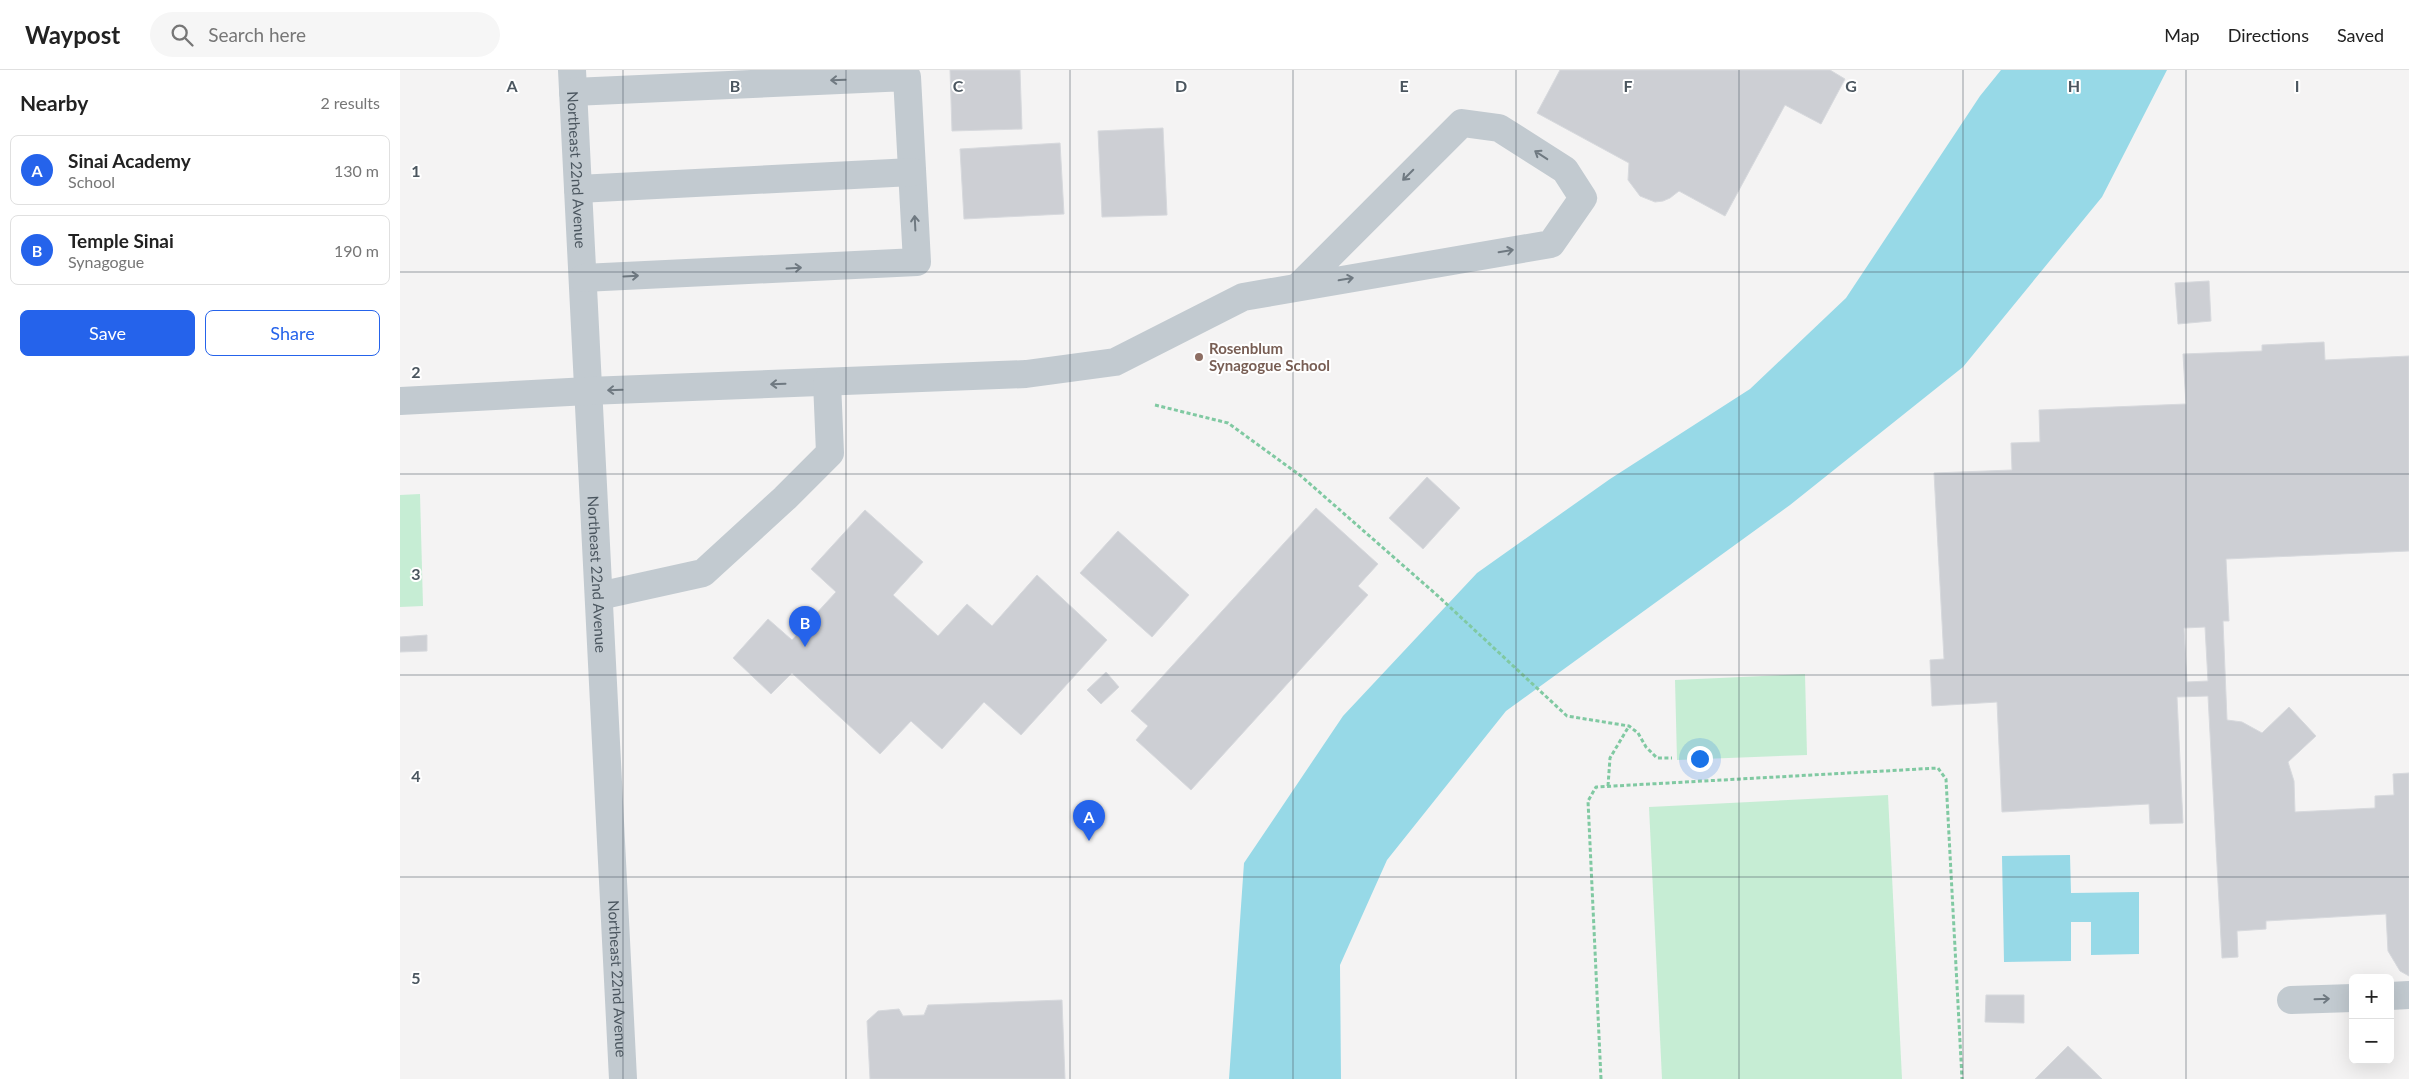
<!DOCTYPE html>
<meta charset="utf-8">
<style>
:root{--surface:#fff;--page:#f6f6f6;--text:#222;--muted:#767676;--line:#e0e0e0;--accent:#2563eb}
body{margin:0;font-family:Lato,sans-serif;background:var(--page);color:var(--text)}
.controls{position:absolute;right:15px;bottom:15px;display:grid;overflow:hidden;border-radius:8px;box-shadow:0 5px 20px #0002}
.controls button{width:45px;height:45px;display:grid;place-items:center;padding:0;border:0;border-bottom:1px solid var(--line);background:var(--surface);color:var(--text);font:25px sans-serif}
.you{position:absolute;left:1299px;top:688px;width:18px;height:18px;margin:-12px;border:4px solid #fff;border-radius:50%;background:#1a73e8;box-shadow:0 0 0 8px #1a73e833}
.badge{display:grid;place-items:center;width:32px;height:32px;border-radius:50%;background:var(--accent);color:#fff;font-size:16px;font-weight:700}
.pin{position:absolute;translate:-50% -41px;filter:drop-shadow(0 1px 2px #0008)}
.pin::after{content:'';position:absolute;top:26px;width:18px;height:15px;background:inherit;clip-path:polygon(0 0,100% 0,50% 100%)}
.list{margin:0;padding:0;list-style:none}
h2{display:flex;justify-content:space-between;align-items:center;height:65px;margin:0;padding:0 20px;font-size:21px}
h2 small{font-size:16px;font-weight:400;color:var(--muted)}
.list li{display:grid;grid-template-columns:32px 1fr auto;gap:15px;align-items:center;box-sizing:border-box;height:70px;margin:0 10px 10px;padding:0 10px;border:1px solid var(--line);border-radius:8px}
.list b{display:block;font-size:19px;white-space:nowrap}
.list p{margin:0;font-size:16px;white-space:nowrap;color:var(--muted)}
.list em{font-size:16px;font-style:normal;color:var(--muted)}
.actions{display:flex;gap:10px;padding:15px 20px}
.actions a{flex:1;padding:11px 0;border:1px solid var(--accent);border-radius:8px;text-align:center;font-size:18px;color:var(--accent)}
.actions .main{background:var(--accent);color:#fff}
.icon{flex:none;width:28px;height:28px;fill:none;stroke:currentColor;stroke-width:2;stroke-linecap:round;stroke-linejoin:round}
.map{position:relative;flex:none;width:2009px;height:1009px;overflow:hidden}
header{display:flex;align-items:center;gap:30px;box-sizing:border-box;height:70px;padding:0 25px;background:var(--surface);border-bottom:1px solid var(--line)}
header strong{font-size:24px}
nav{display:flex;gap:28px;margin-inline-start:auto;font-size:18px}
.search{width:350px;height:45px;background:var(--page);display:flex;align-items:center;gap:12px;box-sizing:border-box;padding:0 18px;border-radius:28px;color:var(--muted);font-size:19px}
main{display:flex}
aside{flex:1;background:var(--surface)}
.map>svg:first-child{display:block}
</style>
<header>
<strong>Waypost</strong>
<div class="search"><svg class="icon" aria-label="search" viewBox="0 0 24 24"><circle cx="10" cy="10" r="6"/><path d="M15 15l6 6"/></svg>Search here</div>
<nav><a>Map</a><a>Directions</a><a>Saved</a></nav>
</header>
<main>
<aside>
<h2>Nearby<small>2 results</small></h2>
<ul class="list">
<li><span class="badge">A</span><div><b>Sinai Academy</b><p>School</p></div><em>130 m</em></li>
<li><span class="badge">B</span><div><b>Temple Sinai</b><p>Synagogue</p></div><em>190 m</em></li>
</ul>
<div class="actions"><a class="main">Save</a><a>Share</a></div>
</aside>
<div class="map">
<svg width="2009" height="1009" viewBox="0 0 2009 1009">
<rect width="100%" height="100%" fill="#f4f3f3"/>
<g fill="#c6edd4">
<path d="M 20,424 L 23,536 L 0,537 L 0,425 Z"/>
<path d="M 1405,604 L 1407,685 L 1277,690 L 1275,610 Z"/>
<path d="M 1488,725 L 1502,1009 L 1262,1009 L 1249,737 Z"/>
</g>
<g fill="#97d9e7">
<path d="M 1601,0 L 1767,0 L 1702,127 L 1563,297 L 1390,435 L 1106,641 L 987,790 L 940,895 L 941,1009 L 829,1009 L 844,793 L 943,646 L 1077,503 L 1210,409 L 1350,319 L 1446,228 L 1580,26 Z"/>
<path d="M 1670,785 L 1671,823 L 1739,822 L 1739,884 L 1691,885 L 1691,852 L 1671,852 L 1671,891 L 1604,892 L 1602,786 Z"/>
</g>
<g fill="#cdcfd4" stroke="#d7d9dd" fill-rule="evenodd">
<path d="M 550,0 L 620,0 L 622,59 L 552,61 Z"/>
<path d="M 1160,0 L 1430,0 L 1445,9 L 1421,54 L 1385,35 L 1325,146 L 1279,121 L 1270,128 L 1263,131 L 1255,132 L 1240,126 L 1228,110 L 1229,93 L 1137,43 Z"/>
<path d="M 763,58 L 767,145 L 702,147 L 698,61 Z"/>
<path d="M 660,73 L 664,144 L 564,149 L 560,79 Z"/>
<path d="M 1809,211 L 1811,251 L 1778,254 L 1775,213 Z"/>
<path d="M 1924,272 L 1925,290 L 2009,286 L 2009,481 L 1826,489 L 1829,551 L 1823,551 L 1827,650 L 1842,652 L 1862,663 L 1889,637 L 1916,666 L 1888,692 L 1894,711 L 1895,742 L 1975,738 L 1975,726 L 1994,725 L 1993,704 L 2009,703 L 2009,906 L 2000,901 L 1988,881 L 1986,844 L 1866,851 L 1866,859 L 1837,861 L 1838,887 L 1822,888 L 1808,626 L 1777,627 L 1783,753 L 1750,754 L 1749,734 L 1602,742 L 1597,632 L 1532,636 L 1530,590 L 1544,589 L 1534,403 L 1612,400 L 1611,373 L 1640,372 L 1639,340 L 1786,334 L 1783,284 L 1862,281 L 1862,275 ZM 1805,557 L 1808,611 L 1787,612 L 1784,558 Z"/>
<path d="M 1027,407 L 1060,438 L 1023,479 L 989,448 Z"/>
<path d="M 916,438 L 978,494 L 958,516 L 968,525 L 791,720 L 736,670 L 748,656 L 731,641 Z"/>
<path d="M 465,440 L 523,492 L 493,525 L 538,566 L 567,534 L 592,556 L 637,505 L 707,570 L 621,665 L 584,632 L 542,679 L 511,651 L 480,684 L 392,603 L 371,624 L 333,588 L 368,549 L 392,570 L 436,522 L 411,499 Z"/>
<path d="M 718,461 L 789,525 L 752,567 L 680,503 Z"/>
<path d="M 27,565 L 27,581 L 0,582 L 0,567 Z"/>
<path d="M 706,602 L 719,617 L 701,634 L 687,620 Z"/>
<path d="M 1586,925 L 1624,925 L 1624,953 L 1585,952 Z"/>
<path d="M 662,930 L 665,1009 L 470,1009 L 467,951 L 478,941 L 499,939 L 503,946 L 524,945 L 528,935 Z"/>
<path d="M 1668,976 L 1702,1009 L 1635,1009 Z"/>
</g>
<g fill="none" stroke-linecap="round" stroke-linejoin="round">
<g stroke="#80c9a2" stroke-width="3" stroke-dasharray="4 2.5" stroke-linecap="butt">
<path d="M 755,335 L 828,353 L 901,406 L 1038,526 L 1167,646 L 1229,656 L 1238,663 L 1246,677 L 1257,688 L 1272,688"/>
<path d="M 1208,716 L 1210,688 L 1229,656"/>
<path d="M 1201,1009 L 1188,731 L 1196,717 L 1538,698 L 1546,709 L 1562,1009"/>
</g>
<g stroke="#c2cad0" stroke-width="28">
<path id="s1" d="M 172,0 L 223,1009"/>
<path d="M 173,22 L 507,7 L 517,192 L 183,208"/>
<path d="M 178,119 L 512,102"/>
<path d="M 0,331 L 188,321 L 626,304 L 715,292 L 843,227 L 1151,174 L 1183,128 L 1165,100 L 1099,58 L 1062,53 L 898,217"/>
<path d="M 199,526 L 303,503 L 385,428 L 430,383 L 427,312"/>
<path d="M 1990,926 L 2009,925"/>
<path d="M 1891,930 L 1953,928"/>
</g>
</g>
<defs><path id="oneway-shaft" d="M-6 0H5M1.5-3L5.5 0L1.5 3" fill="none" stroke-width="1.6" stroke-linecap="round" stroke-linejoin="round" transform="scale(1.25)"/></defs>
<g stroke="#6f7981">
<use href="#oneway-shaft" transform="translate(438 10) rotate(178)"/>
<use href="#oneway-shaft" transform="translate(1141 85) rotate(-147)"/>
<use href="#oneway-shaft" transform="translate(1008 105) rotate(135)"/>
<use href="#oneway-shaft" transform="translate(515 153) rotate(-93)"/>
<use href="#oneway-shaft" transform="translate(1106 181) rotate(-9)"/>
<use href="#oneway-shaft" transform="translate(394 198) rotate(-3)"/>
<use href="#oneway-shaft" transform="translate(231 206) rotate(-3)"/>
<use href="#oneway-shaft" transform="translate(946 209) rotate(-10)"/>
<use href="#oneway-shaft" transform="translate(378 314) rotate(178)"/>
<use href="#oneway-shaft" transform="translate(215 320) rotate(178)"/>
<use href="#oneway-shaft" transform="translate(1922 929) rotate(-2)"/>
</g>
<path fill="none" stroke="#4b565f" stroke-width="1" stroke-opacity="0.55" d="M 223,0 L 223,1009M 446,0 L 446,1009M 670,0 L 670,1009M 893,0 L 893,1009M 1116,0 L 1116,1009M 1339,0 L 1339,1009M 1563,0 L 1563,1009M 1786,0 L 1786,1009M 0,202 L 2009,202M 0,404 L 2009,404M 0,605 L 2009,605M 0,807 L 2009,807"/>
<circle fill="#8d6e63" stroke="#fff" stroke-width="2" cx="799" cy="287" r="5"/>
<g text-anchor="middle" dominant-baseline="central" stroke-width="4" stroke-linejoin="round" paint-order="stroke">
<g font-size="15" fill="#4b565f" stroke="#fff">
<text stroke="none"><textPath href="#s1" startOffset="100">Northeast 22nd Avenue</textPath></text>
<text stroke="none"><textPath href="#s1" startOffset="505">Northeast 22nd Avenue</textPath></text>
<text stroke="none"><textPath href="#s1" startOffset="910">Northeast 22nd Avenue</textPath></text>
</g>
<g font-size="15" font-weight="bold" fill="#785e54" stroke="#fff" text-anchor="start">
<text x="809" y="278">Rosenblum<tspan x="809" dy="17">Synagogue School</tspan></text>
</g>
</g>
<g font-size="16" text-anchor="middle" font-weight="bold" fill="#4b565f" stroke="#fff" stroke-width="4" stroke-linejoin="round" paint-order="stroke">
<text x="112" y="22">A</text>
<text x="335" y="22">B</text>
<text x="558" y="22">C</text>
<text x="781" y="22">D</text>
<text x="1004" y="22">E</text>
<text x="1228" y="22">F</text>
<text x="1451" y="22">G</text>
<text x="1674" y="22">H</text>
<text x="1897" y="22">I</text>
<text x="16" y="107">1</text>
<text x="16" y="308">2</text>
<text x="16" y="510">3</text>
<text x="16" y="712">4</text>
<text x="16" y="914">5</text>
</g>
</svg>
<div class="controls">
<button>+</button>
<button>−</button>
</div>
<div class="you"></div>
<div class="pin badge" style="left:689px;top:771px">A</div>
<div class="pin badge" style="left:405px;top:577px">B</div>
</div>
</main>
